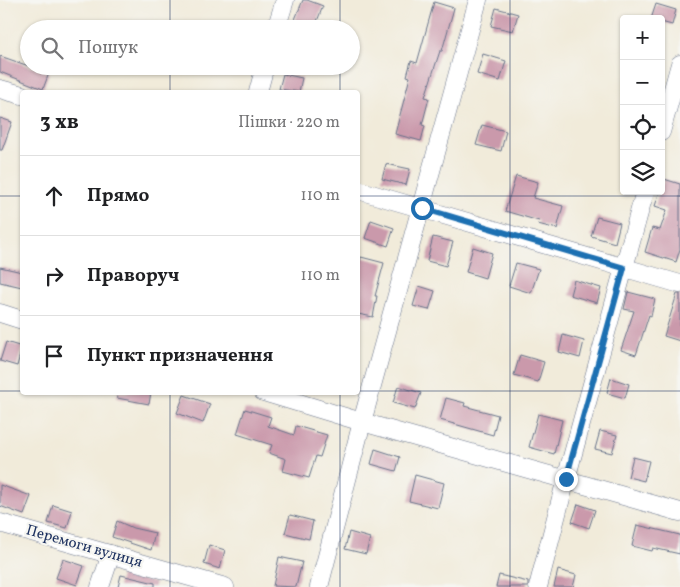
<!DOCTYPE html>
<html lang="uk">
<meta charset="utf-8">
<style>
:root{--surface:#fff;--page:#f2f2f2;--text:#202124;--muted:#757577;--line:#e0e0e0}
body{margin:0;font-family:Vollkorn,serif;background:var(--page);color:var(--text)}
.controls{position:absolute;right:15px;top:15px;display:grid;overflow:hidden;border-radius:5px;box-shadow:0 1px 4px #0004}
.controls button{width:45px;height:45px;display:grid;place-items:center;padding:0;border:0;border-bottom:1px solid var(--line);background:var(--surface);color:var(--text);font:25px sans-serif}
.stop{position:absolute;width:15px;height:15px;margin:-11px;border:4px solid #1f6fb2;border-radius:50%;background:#fff}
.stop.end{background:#1f6fb2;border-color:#fff;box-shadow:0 1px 5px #0008}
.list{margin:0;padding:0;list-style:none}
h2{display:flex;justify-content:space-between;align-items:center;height:65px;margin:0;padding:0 20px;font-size:21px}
h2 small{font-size:16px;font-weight:400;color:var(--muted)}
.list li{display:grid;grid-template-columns:32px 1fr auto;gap:15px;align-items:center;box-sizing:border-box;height:80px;padding:0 20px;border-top:1px solid var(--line)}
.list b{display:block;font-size:19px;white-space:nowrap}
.list em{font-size:16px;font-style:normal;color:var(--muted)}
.icon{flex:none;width:28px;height:28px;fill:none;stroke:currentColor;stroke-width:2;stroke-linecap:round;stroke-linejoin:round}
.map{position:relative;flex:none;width:680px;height:587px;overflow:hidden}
.search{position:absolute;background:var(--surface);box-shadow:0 1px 4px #0004;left:20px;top:20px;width:340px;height:55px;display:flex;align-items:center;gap:12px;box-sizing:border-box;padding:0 18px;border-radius:28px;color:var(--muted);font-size:19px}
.panel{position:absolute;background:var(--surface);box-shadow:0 1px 4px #0004;left:20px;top:90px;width:340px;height:305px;border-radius:5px}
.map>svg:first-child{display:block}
</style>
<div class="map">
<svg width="680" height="587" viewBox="0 0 680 587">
<rect width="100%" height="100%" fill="#f6f6f2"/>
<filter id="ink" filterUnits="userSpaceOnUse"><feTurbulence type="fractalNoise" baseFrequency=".02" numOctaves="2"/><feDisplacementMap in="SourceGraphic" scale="10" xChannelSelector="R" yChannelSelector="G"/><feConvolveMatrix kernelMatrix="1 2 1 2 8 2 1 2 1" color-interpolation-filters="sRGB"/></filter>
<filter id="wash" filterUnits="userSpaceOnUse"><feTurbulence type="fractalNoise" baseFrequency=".0096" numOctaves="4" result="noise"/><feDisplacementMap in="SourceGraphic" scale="20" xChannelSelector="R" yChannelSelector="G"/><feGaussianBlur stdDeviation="1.12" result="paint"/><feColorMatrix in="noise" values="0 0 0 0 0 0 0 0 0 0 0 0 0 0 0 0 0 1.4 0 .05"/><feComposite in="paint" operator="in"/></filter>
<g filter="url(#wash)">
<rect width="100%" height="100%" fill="#f1ebda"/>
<g id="blocks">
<g fill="#ca99ab">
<path d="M 303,0 L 307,0 L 323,6 L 314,29 L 291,29 Z"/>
<path d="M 434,2 L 454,8 L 442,51 L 440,51 L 425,97 L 429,98 L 422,125 L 425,126 L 421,141 L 395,134 L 410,77 L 407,76 L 411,61 L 417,63 Z"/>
<path d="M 656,4 L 676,10 L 672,25 L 661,22 L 661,19 L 651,19 Z"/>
<path d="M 496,8 L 518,14 L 513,31 L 491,26 Z"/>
<path d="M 483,54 L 506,61 L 500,81 L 477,74 Z"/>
<path d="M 0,56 L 49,73 L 43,89 L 0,72 Z"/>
<path d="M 283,74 L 302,78 L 299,92 L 279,89 Z"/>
<path d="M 0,118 L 12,122 L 2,150 L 0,150 Z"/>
<path d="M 482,125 L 506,131 L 501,151 L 476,145 Z"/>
<path d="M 386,164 L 410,169 L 406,185 L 382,179 Z"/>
<path d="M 516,176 L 538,182 L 533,198 L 563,206 L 557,229 L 538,224 L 539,221 L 505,211 Z"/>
<path d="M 664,179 L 680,184 L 680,249 L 676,262 L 645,252 L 652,228 L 660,230 L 667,210 L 655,206 Z"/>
<path d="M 597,217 L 620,223 L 615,243 L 591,236 Z"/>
<path d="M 371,220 L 394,228 L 388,246 L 365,238 Z"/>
<path d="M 433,237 L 453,242 L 446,266 L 427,261 Z"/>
<path d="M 473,247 L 492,253 L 485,278 L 466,272 Z"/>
<path d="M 361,257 L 384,263 L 375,296 L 377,296 L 373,317 L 358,314 L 358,269 Z"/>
<path d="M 516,263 L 539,269 L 531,293 L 509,286 Z"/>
<path d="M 0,267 L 22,272 L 22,287 L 0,282 Z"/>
<path d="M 574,280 L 601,288 L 597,303 L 570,295 Z"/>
<path d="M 419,286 L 435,291 L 429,310 L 413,306 Z"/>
<path d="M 628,292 L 655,299 L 651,316 L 649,315 L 636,355 L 621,350 L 634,311 L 624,309 Z"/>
<path d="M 677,294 L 680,294 L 680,341 L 664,336 Z"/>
<path d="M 563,335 L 584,341 L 580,358 L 559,352 Z"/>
<path d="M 6,342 L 22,347 L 17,366 L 0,361 Z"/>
<path d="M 520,355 L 544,362 L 538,382 L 514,375 Z"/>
<path d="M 611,378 L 629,384 L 625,398 L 607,393 Z"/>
<path d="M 398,386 L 421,393 L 415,409 L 393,403 Z"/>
<path d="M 118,392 L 151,392 L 149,404 L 117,398 Z"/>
<path d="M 184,395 L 210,404 L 203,423 L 177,413 Z"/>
<path d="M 446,398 L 465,403 L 464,406 L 498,415 L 493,435 L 440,420 Z"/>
<path d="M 245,409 L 271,417 L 268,426 L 294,435 L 296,426 L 327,435 L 320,457 L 316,456 L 309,478 L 283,471 L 286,459 L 269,453 L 272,445 L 237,434 Z"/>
<path d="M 538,414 L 562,420 L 554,454 L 529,447 Z"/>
<path d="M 600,431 L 617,435 L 612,453 L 595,449 Z"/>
<path d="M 375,449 L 400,457 L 396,471 L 371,464 Z"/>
<path d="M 633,457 L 649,461 L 644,481 L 628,477 Z"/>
<path d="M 415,475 L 444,483 L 438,508 L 409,501 Z"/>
<path d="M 0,485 L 31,496 L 24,515 L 0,506 Z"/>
<path d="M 578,504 L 595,510 L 589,528 L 572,522 Z"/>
<path d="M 53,505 L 72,511 L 67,528 L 48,523 Z"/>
<path d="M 290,515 L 313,521 L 309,539 L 285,533 Z"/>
<path d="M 117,521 L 133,528 L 155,533 L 151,550 L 112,537 Z"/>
<path d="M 637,525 L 680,535 L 680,554 L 653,548 L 652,551 L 632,546 Z"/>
<path d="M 349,532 L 370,538 L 366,554 L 345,549 Z"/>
<path d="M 209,545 L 225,550 L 220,569 L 204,564 Z"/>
<path d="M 279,557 L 302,562 L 296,587 L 273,586 Z"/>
<path d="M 63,559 L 84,566 L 77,585 L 56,578 Z"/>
<path d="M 558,570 L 576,575 L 573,587 L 554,587 Z"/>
<path d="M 121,575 L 155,583 L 155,587 L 118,587 Z"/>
<path d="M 499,575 L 528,582 L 528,587 L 496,587 Z"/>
</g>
</g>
</g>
<g filter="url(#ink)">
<use href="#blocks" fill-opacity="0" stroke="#667189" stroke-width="1"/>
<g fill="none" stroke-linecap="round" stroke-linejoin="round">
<defs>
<g id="minor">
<path d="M 276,29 L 285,0"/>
<path d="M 0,89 L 22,95"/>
<path d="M 258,92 L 265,66"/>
<path d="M 661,132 L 680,64"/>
<path d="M 358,190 L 680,284"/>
<path d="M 0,313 L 22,320"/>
<path d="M 263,392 L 362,422 L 680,512"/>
<path d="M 0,523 L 225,587"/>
<path d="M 100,587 L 111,554"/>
<path d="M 319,587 L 362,422 L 478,0"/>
<path d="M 538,587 L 566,479 L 645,191"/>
</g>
</defs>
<use href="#minor" stroke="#667189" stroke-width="19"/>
<use href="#minor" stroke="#fff" stroke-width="18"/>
</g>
</g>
<g fill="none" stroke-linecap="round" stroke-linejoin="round" filter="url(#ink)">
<path stroke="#1f6fb2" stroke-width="6" d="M 422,208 L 624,268 L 566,479"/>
</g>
<path fill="none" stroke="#1b2f5e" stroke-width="1" stroke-opacity="0.55" d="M 170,0 L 170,29M 340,0 L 340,29M 510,0 L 510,587M 170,66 L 170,92M 340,66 L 340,92M 0,196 L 22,196M 358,196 L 680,196M 0,391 L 22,391M 358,391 L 680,391M 170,392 L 170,587M 340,392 L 340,587"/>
<g text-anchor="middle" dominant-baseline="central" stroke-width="4.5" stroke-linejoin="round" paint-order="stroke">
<g font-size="15" fill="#1b2f5e" stroke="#f6f6f2">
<text transform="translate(84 547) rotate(16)">Перемоги вулиця</text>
</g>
</g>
</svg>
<div class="controls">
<button>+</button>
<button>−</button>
<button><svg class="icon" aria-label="locate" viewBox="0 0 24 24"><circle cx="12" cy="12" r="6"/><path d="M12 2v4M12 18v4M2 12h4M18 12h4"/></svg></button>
<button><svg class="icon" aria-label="layers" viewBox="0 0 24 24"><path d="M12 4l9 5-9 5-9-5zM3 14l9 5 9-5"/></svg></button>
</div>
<div class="stop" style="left:422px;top:208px"></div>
<div class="stop end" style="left:566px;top:479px"></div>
<div class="search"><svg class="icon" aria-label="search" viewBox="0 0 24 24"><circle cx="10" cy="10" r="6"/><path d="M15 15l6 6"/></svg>Пошук</div>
<section class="panel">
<h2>3 хв<small>Пішки · 220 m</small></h2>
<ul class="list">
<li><svg class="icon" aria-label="ahead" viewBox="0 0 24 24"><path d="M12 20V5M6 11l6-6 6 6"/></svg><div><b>Прямо</b></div><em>110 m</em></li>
<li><svg class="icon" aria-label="right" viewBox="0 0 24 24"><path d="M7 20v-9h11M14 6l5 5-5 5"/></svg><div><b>Праворуч</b></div><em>110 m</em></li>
<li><svg class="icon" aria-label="arrive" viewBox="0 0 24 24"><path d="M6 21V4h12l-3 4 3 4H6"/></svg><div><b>Пункт призначення</b></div></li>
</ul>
</section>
</div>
